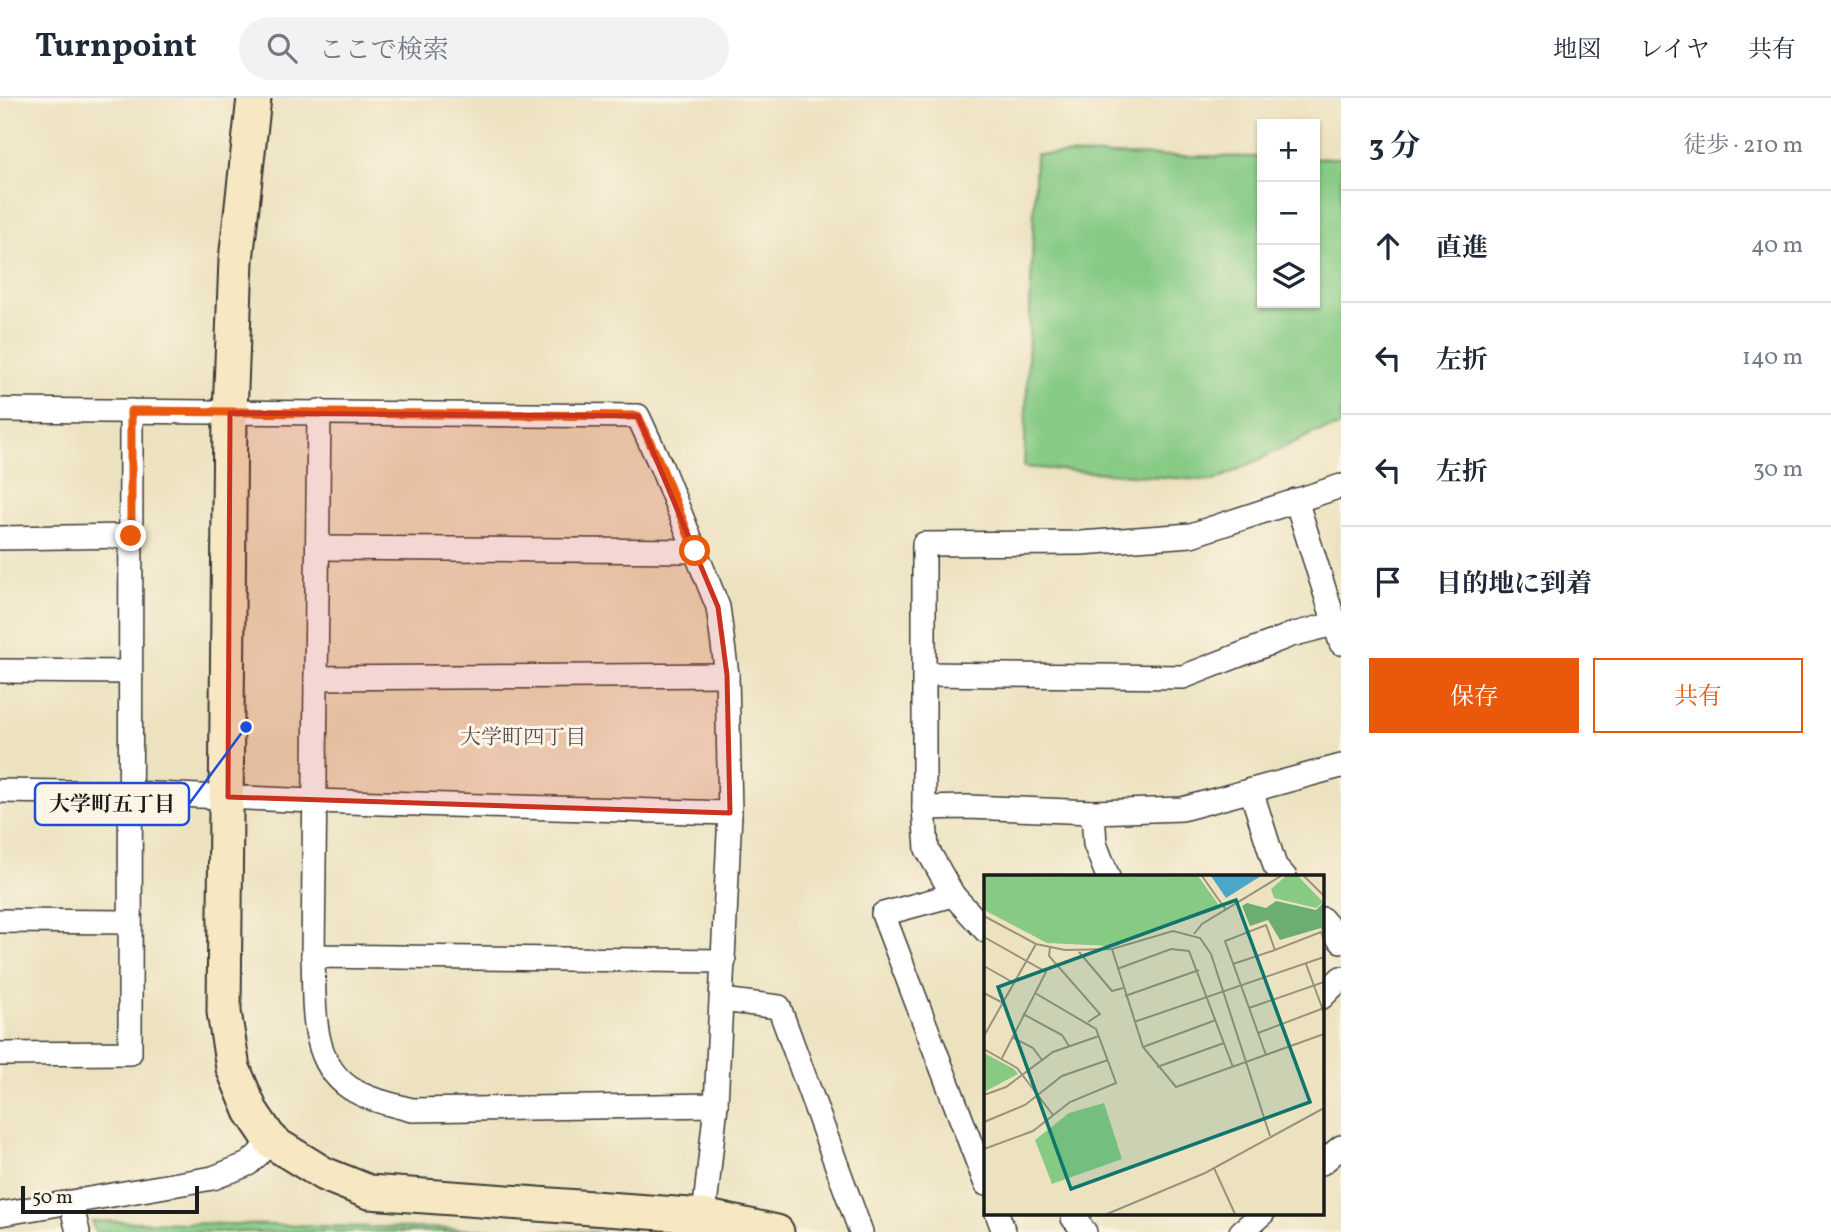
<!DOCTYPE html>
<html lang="ja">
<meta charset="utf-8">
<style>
:root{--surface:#fff;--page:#f2f2f3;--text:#1f2937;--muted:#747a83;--line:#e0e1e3;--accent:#ea580c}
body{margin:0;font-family:Vollkorn,"Noto Serif JP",serif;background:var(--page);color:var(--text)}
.controls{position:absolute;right:21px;top:21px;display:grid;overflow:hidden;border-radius:0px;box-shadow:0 2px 5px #0004}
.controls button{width:63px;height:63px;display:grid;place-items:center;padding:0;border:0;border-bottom:2px solid var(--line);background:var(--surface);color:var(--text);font:35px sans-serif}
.scale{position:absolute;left:21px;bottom:18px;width:178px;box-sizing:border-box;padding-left:7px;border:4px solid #1c1c1c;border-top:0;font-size:19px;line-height:24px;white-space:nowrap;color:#1c1c1c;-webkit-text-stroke:5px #fcf5e5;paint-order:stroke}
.stop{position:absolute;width:21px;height:21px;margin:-16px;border:5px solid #ea580c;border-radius:50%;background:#fff}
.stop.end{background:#ea580c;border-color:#fff;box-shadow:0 2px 7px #0008}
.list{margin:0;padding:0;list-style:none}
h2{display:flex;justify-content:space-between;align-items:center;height:91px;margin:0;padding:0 28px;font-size:30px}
h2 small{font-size:23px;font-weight:400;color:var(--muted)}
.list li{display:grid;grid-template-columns:46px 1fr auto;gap:21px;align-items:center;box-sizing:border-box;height:112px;padding:0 28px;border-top:2px solid var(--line)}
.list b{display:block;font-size:26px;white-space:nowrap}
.list em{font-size:23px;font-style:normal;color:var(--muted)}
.actions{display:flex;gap:14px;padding:21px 28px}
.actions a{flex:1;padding:16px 0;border:2px solid var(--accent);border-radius:0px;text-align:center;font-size:24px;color:var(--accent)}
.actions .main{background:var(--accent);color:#fff}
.icon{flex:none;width:38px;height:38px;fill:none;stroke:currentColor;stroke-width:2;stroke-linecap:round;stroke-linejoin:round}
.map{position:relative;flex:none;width:1341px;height:1134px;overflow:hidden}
header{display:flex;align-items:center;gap:42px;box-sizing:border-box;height:98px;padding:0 35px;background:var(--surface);border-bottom:2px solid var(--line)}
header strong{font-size:33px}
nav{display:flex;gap:38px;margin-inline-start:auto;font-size:24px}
.search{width:490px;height:63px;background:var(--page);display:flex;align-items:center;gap:18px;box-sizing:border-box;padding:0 24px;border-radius:38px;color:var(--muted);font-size:26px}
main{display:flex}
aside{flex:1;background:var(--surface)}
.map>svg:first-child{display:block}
</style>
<header>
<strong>Turnpoint</strong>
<div class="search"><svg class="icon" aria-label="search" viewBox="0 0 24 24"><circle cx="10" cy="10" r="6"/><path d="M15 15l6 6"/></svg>ここで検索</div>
<nav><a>地図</a><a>レイヤ</a><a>共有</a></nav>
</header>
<main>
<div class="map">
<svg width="1341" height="1134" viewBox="0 0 1341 1134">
<rect width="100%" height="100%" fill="#fcf5e5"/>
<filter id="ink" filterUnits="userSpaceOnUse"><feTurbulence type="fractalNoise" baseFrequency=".0143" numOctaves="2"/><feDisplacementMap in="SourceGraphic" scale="14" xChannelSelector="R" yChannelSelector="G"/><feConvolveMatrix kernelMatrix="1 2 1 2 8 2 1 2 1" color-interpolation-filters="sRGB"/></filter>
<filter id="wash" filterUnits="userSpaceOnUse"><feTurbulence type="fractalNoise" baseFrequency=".00686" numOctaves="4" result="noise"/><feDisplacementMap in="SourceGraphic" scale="28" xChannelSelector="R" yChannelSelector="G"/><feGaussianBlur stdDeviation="1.57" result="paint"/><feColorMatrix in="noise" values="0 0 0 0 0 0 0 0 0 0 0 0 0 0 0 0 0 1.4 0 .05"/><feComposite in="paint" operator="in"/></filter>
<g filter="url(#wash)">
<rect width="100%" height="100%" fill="#ece2c0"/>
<g fill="#86ca84" stroke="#517350" stroke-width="2">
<path d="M 1036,56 L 1262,59 L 1262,205 L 1315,205 L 1315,60 L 1341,60 L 1341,328 L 1314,335 L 1214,383 L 1024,369 Z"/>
<path d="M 92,1123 L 598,1134 L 95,1134 Z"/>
</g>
</g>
<g filter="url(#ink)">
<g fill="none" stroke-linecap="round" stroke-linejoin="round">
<defs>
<g id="street">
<path d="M 0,312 L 638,318 L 661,368 L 718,509 L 727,577 L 730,715 L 716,1007 L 704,1118"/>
<path d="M 319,313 L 313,858 C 315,902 308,962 350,990 C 368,1002 391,1006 412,1012 L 716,1007"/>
<path d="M 1296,402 L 1341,545"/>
<path d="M 0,440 L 131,438"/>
<path d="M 319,450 L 695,453"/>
<path d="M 0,573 L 130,574"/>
<path d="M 925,576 L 1183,579 L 1291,537 L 1341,524"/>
<path d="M 316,580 L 727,577"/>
<path d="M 1251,692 L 1275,768 L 1285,779"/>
<path d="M 0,693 L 130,695 L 313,703 L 730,715"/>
<path d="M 924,710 L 967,709 L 1093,714 L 1182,711 L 1341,668"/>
<path d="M 1093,714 L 1095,746 L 1108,779"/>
<path d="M 953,797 L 883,816 L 986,1086"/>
<path d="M 1322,821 L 1341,843"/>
<path d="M 0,823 L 130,824"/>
<path d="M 986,833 L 953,797 L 927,751 L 924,710 L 924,446 L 1081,445 L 1191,437 L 1341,388"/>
<path d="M 313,858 L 724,863"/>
<path d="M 1322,899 L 1341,880"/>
<path d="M 722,902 L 779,909 L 861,1134"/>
<path d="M 0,956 L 130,955 L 131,313"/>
<path d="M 1322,1065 L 1341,1049"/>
<path d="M 71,1105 L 78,1134"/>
<path d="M 997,1115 L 1004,1134"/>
<path d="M 1079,1115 L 1073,1120 L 1085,1134"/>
<path d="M 0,1116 L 213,1080 L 248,1066 L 272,1044"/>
<path d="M 1241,1134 L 1263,1115"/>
</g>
<path id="secondary" d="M 254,0 L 236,162 L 230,315 L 224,914 L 233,970 L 251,1013 L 272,1044 L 324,1076 L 369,1094 L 704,1118 L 777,1134"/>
</defs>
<use href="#street" stroke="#3b3a35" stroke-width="26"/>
<use href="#secondary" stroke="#3b3a35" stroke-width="37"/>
<use href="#street" stroke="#fff" stroke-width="23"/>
<use href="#secondary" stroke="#f7e8c3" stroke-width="33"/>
</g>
</g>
<g fill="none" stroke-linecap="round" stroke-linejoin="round" filter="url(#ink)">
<path stroke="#ea580c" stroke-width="9" d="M 131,438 L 131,313 L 638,318 L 661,368 L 695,453"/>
</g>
<path fill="#c8321e" fill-opacity="0.2" stroke="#c8321e" stroke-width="5" stroke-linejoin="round" d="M 230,315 L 638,318 L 718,509 L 727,577 L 730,715 L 228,699 Z"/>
<g text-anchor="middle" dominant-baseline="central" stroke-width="6" stroke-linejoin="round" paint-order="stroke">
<g font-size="21" fill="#5a4a55" stroke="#fcf5e5">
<text x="523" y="640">大学町四丁目</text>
</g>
</g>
<g transform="translate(984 777)">
<rect width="340" height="340" fill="#ece2c0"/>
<path d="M 0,1 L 214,1 L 237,33 L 126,71 L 63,68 L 0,35 ZM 302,1 L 314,1 L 339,27 L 332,33 L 290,23 L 287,14 ZM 0,178 L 30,194 L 34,199 L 0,217 ZM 120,228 L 138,284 L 68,309 L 51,265 L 85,238 Z" fill="#86ca84"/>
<path d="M 292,26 L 332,35 L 339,28 L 339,58 L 337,53 L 296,65 L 284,45 L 266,51 L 258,31 L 263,28 L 282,33 Z" fill="#6cae72"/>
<path d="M 227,1 L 277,1 L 242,23 Z" fill="#4ca6ca"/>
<path fill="none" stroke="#99937e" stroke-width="2" d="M 218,1 L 242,35M 320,1 L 340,21M 0,41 L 52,69 L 81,75 L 128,74 L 189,56 L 216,63 L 227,79 L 286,261M 210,59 L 218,49 L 297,1M 0,62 L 62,97 L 18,183M 66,72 L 65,81 L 116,139 L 104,147M 128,74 L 159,172 L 192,212 L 340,159M 95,77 L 128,116 L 139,113M 249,89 L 291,75M 322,89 L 340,138M 0,91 L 30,108M 133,94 L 187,74 L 205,76 L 249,192M 0,118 L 19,128M 141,121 L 215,95M 265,133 L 340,107M 39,139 L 78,160 L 85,171M 150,147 L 340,82M 274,158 L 340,133M 0,161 L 52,69M 28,162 L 49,173 L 58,185M 159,172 L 232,145M 0,174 L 33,193 L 69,240M 282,180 L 241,66 L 282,50 L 291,75 L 337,57 L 340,65M 173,192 L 240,168M 0,220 L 22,212 L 69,177 L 115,161M 0,247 L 41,230 L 78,201 L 124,185M 0,274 L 49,256 L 86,227 L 132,208 L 112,154 L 51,118M 230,293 L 251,339M 123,339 L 221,298 L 340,233"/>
<path fill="#0f766e" fill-opacity="0.15" stroke="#0f766e" stroke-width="3.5" d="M 252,25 L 326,227 L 87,314 L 14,112 Z"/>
<rect width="340" height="340" fill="none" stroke="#1c1c1c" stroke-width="3.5"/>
</g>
<path fill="none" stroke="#1d4ed8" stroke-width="2.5" d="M246 629L189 706"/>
<circle fill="#1d4ed8" stroke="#fcf5e5" stroke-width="2.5" cx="246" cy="629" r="7"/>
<rect fill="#fcf5e5" stroke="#1d4ed8" stroke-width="2.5" x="35" y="685" width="154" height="42" rx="7"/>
<g font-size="21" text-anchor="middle" font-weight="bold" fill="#1c1c1c">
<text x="112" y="713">大学町五丁目</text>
</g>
</svg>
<div class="controls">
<button>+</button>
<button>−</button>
<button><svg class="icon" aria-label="layers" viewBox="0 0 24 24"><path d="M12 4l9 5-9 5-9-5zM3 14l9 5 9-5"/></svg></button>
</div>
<div class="scale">50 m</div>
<div class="stop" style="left:695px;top:453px"></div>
<div class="stop end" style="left:131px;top:438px"></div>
</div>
<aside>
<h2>3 分<small>徒歩 · 210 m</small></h2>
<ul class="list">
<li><svg class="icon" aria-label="ahead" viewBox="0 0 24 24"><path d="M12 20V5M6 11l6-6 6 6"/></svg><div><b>直進</b></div><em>40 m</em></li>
<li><svg class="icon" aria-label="left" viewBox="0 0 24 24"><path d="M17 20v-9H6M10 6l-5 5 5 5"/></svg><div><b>左折</b></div><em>140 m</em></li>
<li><svg class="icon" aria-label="left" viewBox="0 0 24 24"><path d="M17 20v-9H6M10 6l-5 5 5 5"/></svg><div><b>左折</b></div><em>30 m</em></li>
<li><svg class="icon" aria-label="arrive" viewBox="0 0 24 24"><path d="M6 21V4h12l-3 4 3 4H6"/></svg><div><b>目的地に到着</b></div></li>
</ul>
<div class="actions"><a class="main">保存</a><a>共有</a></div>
</aside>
</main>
